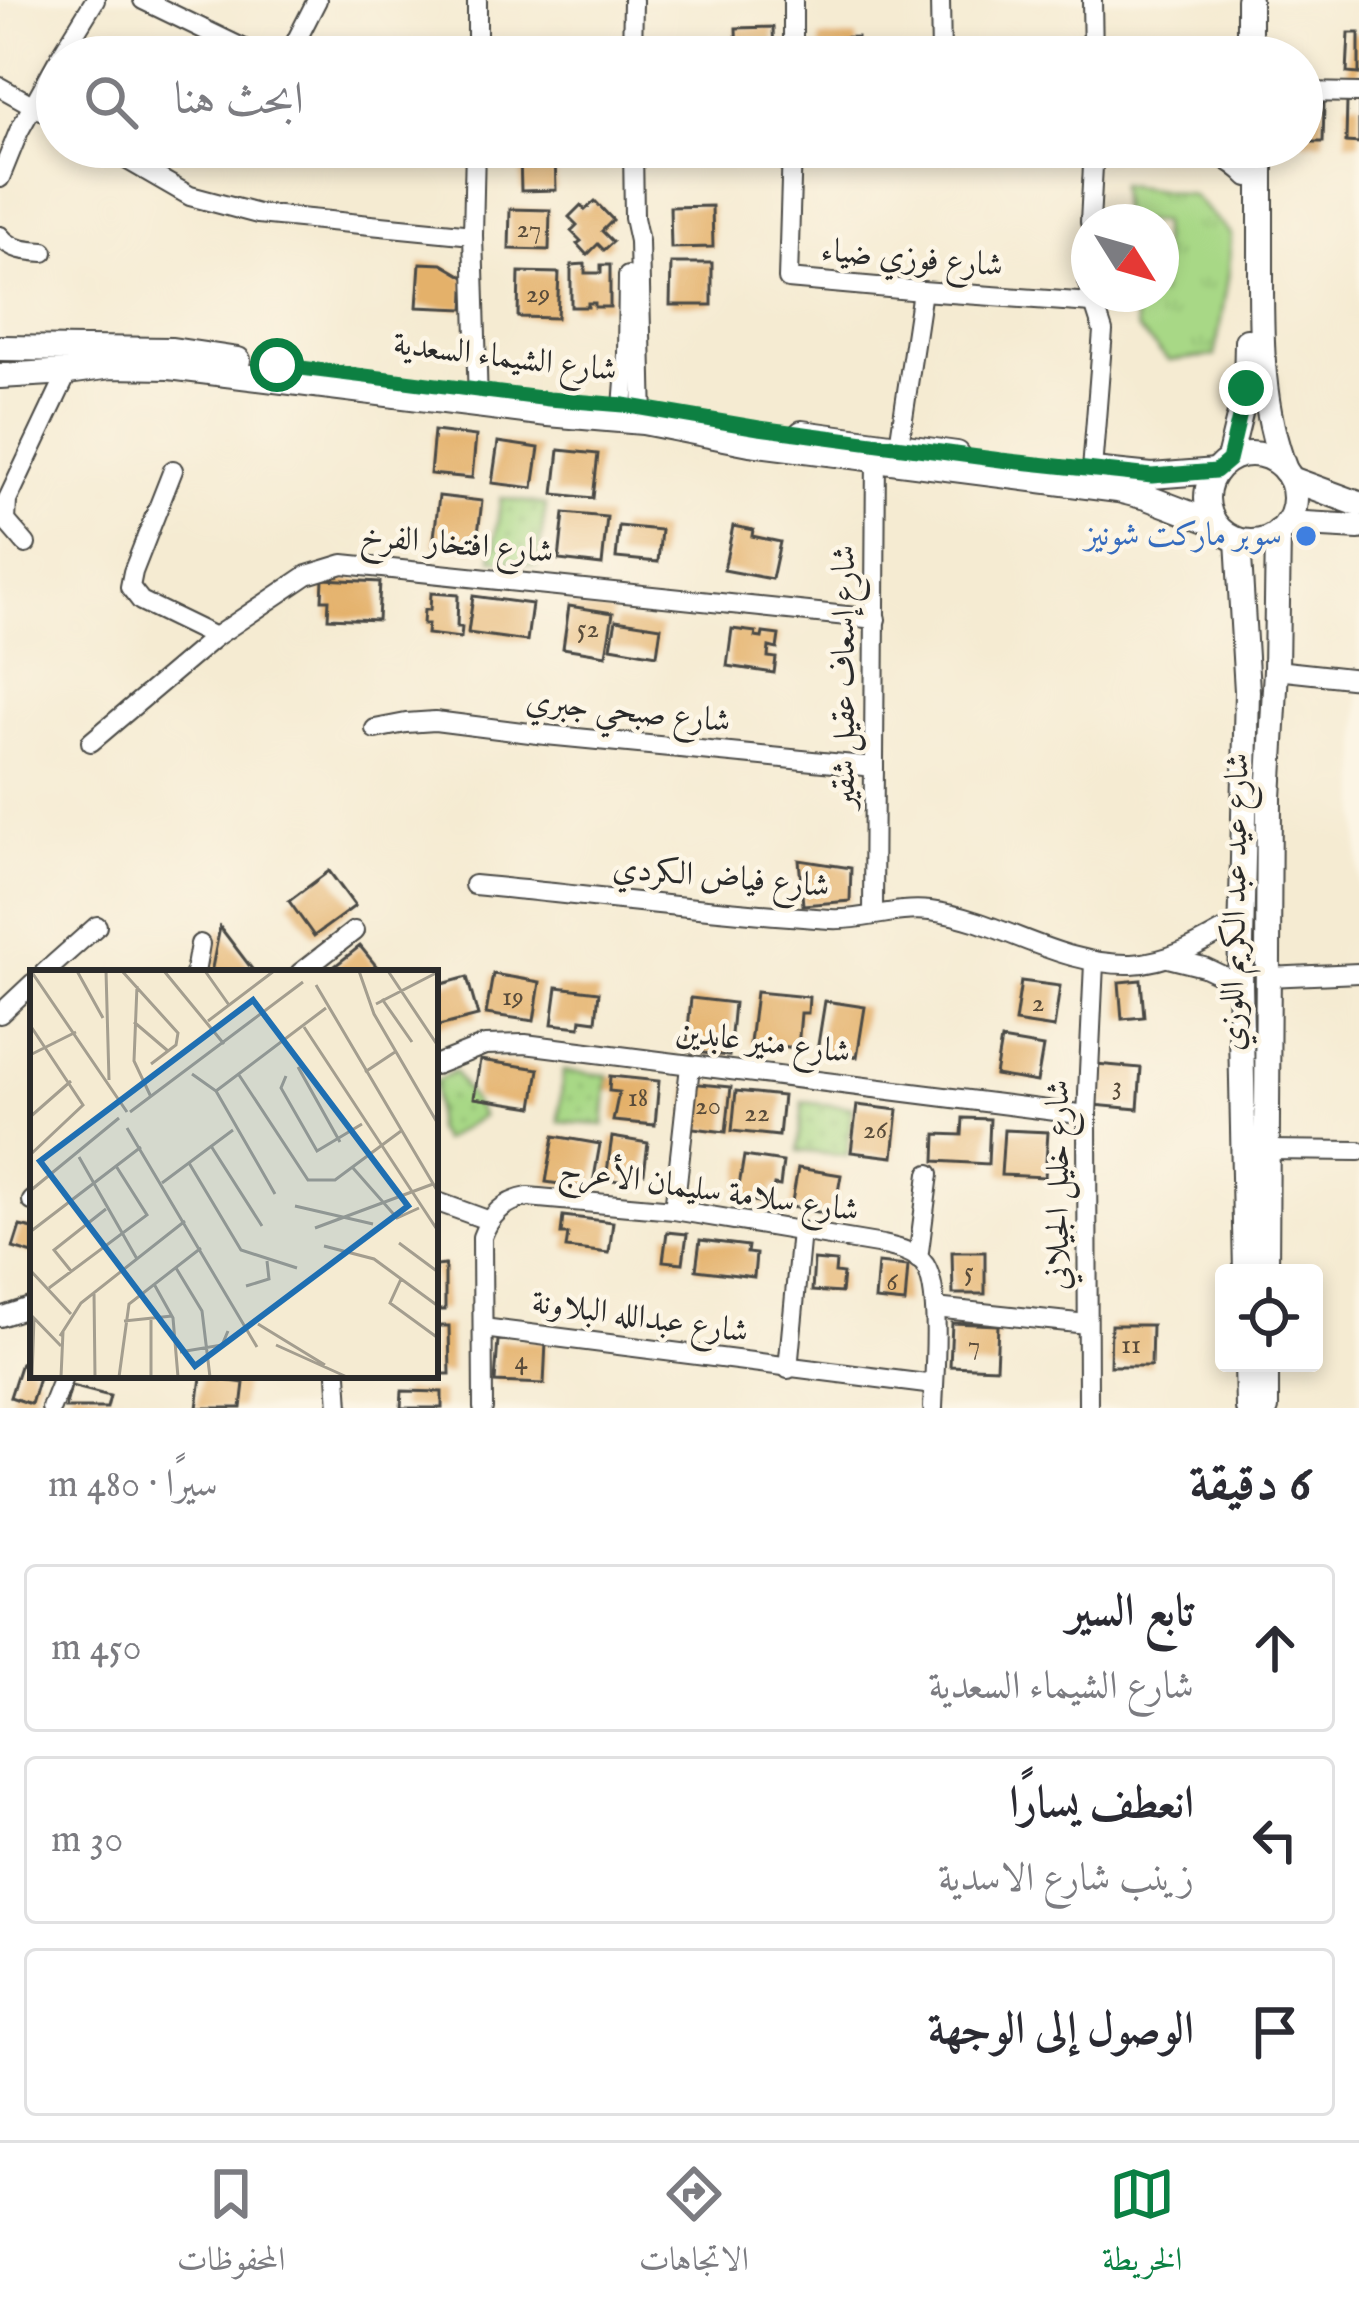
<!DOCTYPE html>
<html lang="ar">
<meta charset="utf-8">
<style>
:root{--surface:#fff;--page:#f7f7f7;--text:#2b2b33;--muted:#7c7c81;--line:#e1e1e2;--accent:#0b8043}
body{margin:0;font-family:"IM FELL English",Amiri,serif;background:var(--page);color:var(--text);direction:rtl}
.controls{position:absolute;right:36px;bottom:36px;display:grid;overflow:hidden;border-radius:12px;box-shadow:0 6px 18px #0003}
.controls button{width:108px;height:108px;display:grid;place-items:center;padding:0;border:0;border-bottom:3px solid var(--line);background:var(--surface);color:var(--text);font:60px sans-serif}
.compass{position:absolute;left:1071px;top:204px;width:108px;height:108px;border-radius:50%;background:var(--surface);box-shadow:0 6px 18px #0003;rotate:127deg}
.stop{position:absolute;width:36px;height:36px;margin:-27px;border:9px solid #0b8043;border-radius:50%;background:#fff}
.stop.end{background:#0b8043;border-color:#fff;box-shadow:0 3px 12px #0008}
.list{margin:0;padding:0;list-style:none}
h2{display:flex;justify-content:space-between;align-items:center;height:156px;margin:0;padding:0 48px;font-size:51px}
h2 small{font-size:39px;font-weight:400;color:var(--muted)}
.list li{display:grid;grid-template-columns:78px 1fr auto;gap:36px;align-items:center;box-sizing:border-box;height:168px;margin:0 24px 24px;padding:0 24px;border:3px solid var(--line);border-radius:12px}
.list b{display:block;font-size:45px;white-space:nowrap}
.list p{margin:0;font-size:39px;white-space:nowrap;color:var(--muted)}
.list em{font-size:39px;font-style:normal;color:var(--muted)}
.icon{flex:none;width:66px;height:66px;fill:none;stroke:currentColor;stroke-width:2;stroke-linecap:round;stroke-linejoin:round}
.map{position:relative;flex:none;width:1359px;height:1408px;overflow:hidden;direction:ltr}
.search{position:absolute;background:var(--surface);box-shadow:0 6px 18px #0003;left:36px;right:36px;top:36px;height:132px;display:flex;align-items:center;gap:30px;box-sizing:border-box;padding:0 42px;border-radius:66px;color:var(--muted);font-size:45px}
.sheet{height:732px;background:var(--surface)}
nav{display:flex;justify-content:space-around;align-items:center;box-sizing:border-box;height:168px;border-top:3px solid var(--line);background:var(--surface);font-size:33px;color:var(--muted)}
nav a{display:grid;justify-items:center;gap:6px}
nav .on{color:var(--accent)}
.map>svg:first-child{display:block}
</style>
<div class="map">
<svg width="1359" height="1408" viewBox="0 0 1359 1408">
<defs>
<pattern id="grass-dots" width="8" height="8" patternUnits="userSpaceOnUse" patternTransform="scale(3)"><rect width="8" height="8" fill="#a8d886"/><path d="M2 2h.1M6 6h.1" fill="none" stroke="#91ba74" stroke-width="1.8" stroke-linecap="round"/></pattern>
<pattern id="park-tufts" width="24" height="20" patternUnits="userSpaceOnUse" patternTransform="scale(3)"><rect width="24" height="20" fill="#a8d886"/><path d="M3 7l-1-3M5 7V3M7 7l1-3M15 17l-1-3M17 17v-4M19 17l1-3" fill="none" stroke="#91ba74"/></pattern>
</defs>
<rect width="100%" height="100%" fill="#fcf5e5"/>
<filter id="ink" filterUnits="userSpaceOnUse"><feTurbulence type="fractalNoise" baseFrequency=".00833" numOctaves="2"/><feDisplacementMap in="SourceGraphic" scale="24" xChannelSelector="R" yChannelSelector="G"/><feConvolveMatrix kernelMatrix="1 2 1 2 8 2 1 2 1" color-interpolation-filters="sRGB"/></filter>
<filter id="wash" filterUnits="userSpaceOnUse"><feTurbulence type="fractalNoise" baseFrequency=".004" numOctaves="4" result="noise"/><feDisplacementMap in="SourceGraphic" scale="48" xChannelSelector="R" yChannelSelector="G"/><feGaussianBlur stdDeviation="2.7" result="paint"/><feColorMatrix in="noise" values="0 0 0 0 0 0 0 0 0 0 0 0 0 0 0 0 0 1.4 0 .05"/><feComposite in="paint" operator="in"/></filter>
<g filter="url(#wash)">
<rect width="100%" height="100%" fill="#f5ebd2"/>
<g fill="url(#grass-dots)" stroke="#6a8258" stroke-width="3">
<path d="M 501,498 L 546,505 L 537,566 L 492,559 Z"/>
<path d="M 454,1071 L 482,1116 L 442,1141 L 435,1129 L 435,1082 Z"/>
<path d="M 563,1071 L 608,1075 L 604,1125 L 559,1122 Z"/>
<path d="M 803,1102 L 852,1107 L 847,1156 L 798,1151 Z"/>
</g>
<path fill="url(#park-tufts)" stroke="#6a8258" stroke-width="3" d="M 1119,184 L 1192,195 L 1231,235 L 1229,271 L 1215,356 L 1169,361 L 1137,329 L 1131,294 L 1161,294 L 1161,222 L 1122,222 Z"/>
<g id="blocks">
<g fill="#e4b16a">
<path d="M 773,27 L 774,57 L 737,57 L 736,28 Z"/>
<path d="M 1349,33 L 1359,33 L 1359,74 L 1347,73 Z"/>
<path d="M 857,37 L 857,51 L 871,51 L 872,57 L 819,57 L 820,38 Z"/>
<path d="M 1347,102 L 1359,102 L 1359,143 L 1346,142 Z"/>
<path d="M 1302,104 L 1324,104 L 1323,142 L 1302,142 Z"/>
<path d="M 555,153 L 556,190 L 521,191 L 520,154 Z"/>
<path d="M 595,201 L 613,220 L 602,231 L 613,242 L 604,250 L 598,244 L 587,255 L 577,244 L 581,241 L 571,231 L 577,225 L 569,217 L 581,205 L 585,210 Z"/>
<path d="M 712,206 L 713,247 L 671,248 L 670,207 Z"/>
<path d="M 510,209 L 550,210 L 549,250 L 509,249 Z"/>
<path d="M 420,263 L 442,264 L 466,278 L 464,309 L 417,307 Z"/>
<path d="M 671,263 L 712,263 L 712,305 L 670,305 Z"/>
<path d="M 585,264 L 585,273 L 601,273 L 601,265 L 610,265 L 610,307 L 595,307 L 595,303 L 588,303 L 588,307 L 571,307 L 571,265 Z"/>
<path d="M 519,272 L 559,273 L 557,318 L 518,317 Z"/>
<path d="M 434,431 L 476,436 L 472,478 L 430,474 Z"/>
<path d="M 498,442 L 539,448 L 533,488 L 492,483 Z"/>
<path d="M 559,450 L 598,454 L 593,498 L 554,494 Z"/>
<path d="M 439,496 L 482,501 L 476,550 L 433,545 Z"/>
<path d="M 564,513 L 607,517 L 602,565 L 559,560 Z"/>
<path d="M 619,526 L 661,530 L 658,562 L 616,558 Z"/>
<path d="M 733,526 L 753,530 L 752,536 L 780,542 L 772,579 L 724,570 Z"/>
<path d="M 323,579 L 380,582 L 378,620 L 328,618 L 329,600 L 322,600 Z"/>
<path d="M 431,593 L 458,595 L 457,627 L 462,627 L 461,638 L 427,634 L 428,624 L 423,624 L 424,610 L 430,610 Z"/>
<path d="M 473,596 L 532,604 L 527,641 L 468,633 Z"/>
<path d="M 569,606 L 613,613 L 606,655 L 563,648 Z"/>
<path d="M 616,620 L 661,627 L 657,655 L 611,647 Z"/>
<path d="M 732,629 L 756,632 L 755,637 L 762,638 L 763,633 L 779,635 L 777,649 L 769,647 L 768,657 L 776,658 L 774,673 L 727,666 Z"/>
<path d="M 799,860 L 851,868 L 850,901 L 803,905 Z"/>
<path d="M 329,871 L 355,906 L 314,936 L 289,901 Z"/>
<path d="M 220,927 L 255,973 L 211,973 Z"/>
<path d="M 360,946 L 382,973 L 326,973 Z"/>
<path d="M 493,974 L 540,982 L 534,1021 L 486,1014 Z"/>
<path d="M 467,977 L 478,1016 L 435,1027 L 435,986 Z"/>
<path d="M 1141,980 L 1144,1017 L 1122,1019 L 1119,982 Z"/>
<path d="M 1021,981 L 1060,986 L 1054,1028 L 1015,1022 Z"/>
<path d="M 557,987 L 599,992 L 596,1021 L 581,1019 L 580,1027 L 552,1024 Z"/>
<path d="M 756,992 L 809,997 L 808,1013 L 801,1013 L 798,1048 L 750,1043 Z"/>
<path d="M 691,998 L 734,1003 L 729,1056 L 686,1051 Z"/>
<path d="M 825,1001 L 865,1007 L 857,1057 L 817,1051 Z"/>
<path d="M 1001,1040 L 1043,1047 L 1037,1082 L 995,1075 Z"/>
<path d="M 480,1060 L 539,1069 L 533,1107 L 474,1098 Z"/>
<path d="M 1096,1064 L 1141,1068 L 1138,1109 L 1093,1105 Z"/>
<path d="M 610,1076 L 659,1081 L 655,1125 L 613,1121 L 619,1092 L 609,1091 Z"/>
<path d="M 689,1083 L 731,1087 L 726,1132 L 685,1127 Z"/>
<path d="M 736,1091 L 783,1096 L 779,1136 L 732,1131 Z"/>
<path d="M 857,1105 L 898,1110 L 893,1157 L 851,1152 Z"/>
<path d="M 963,1118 L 990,1119 L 988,1164 L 935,1161 L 936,1134 L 962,1135 Z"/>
<path d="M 1004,1130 L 1048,1132 L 1045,1177 L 1001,1175 Z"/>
<path d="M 554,1136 L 600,1144 L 592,1189 L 546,1182 Z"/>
<path d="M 612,1137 L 648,1143 L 644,1173 L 626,1170 L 625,1182 L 606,1179 Z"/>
<path d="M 744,1156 L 783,1162 L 780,1186 L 774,1185 L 770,1204 L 737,1198 Z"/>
<path d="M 798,1168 L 841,1175 L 834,1215 L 791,1207 Z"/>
<path d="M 563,1216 L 613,1222 L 609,1253 L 566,1248 L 568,1234 L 561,1234 Z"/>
<path d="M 20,1226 L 33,1229 L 33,1254 L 13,1248 Z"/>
<path d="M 667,1232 L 687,1234 L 683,1263 L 663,1261 Z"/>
<path d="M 700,1240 L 748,1246 L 747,1253 L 756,1254 L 754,1277 L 696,1270 Z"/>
<path d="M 952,1252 L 985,1252 L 985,1294 L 953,1294 Z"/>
<path d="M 814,1260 L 836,1262 L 835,1273 L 843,1274 L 841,1293 L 812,1291 Z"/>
<path d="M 878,1263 L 908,1266 L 905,1303 L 875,1300 Z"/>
<path d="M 445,1265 L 445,1310 L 435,1310 L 435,1266 Z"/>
<path d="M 952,1323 L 998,1325 L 996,1368 L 950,1366 Z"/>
<path d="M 1111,1325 L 1152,1325 L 1151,1366 L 1110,1366 Z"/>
<path d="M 435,1326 L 449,1326 L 450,1374 L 435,1374 Z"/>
<path d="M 498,1340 L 546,1342 L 544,1384 L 495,1382 Z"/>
<path d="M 21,1363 L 33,1367 L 33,1375 L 40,1375 L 31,1404 L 10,1397 Z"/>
<path d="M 201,1377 L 244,1383 L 241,1408 L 197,1408 Z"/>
<path d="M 71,1386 L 110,1396 L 107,1408 L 65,1408 Z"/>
<path d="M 402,1391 L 442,1392 L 442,1408 L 401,1408 Z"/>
</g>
</g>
</g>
<g filter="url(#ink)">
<use href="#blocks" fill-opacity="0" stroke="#494844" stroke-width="3"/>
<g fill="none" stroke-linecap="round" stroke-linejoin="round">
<defs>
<g id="street">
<path d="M 143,0 L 261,57"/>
<path d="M 940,0 L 941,57"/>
<path d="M 1092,0 L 1093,57"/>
<path d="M 60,57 L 95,0"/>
<path d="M 288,57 L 317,0"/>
<path d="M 477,57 L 477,0"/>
<path d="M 632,57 L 633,0"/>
<path d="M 793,57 L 793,0"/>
<path d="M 0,87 L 57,119"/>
<path d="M 1302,92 L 1359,93"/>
<path d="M 105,147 L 190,196 L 258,214 L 473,235"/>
<path d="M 475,147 L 473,235 L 478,404"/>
<path d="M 633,147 L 634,218 L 639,241 L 643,422"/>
<path d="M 792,147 L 788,279 L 922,291 L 1092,303"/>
<path d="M 1181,147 C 1208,150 1228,156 1248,177"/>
<path d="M 0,178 L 19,131 L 57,62"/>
<path d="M 1090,222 L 1094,147"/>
<path d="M 0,236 C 11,250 27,251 44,252"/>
<path d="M 1089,243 L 1087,281 L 1103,331 L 1092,470"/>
<path d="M 622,420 L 627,355 L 628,276"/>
<path d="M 899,445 L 922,291"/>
<path d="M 173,470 L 133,572 L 130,587 L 141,601 L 215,637"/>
<path d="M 26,544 L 6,521 L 7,501 L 68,372"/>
<path d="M 1276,670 L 1359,679"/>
<path d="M 375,729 L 406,723 L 435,721 L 546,735 L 874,767"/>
<path d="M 91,742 L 215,637 L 307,575 L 343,564 L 876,619"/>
<path d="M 474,885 C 592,896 711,912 830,919 C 864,921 895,907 930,911 C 1002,920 1057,966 1132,964 C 1173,962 1207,940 1242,920"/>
<path d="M 873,913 L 876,450"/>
<path d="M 1168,958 L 1204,967 L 1240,984"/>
<path d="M 44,973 L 97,926"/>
<path d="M 195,973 L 200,944"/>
<path d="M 300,973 L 354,931"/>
<path d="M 1267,977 L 1359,973"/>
<path d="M 0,1014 L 33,983"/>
<path d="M 435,1065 L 485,1045 L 525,1044 L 1087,1115"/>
<path d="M 1266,1150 L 1359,1151"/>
<path d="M 32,1201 L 33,1200"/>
<path d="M 435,1201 L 490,1221"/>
<path d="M 674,1210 L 690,1066"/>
<path d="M 918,1259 L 929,1174"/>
<path d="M 935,1308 L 1087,1324"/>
<path d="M 0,1317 L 33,1306"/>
<path d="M 483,1328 L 934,1385"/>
<path d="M 788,1369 L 801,1231"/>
<path d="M 337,1375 L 339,1408"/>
<path d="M 51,1408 L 64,1375"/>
<path d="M 483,1408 L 482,1237 C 490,1215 504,1201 528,1197 L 674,1210 L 883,1245 C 897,1248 916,1252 925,1265 C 942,1292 934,1375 933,1408"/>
<path d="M 1088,1408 L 1087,1115 L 1094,963"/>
</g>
<g id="secondary">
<path d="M 1249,57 L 1249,0"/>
<path d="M 1261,147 C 1261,190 1261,234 1261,277 C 1261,344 1261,407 1285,470"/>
<path d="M 0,348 L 172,350 L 238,360"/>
<path d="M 0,376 L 68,372 L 111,366 L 169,367 L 548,414 L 643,422 L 750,443 L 1118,490 L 1146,497 L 1214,523"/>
<path d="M 802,433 L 957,454"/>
<circle cx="1251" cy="498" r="44"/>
<path d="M 1229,459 L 1246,389 L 1247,341"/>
<path d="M 1093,470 L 1152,476 L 1216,471"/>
<path d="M 1291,479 L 1359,504"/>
<path d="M 1287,523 L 1359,527"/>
<path d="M 1238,540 L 1247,691 L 1240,984 L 1246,1273"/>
<path d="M 1266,1273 L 1269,798 L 1276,670 L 1278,532"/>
<path d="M 1247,1363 L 1248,1408"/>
<path d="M 1266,1363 L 1266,1408"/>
</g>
</defs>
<use href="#street" stroke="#494844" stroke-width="22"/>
<use href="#secondary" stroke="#494844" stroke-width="28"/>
<use href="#street" stroke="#fff" stroke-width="18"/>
<use href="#secondary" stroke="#fff" stroke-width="24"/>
</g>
</g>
<g fill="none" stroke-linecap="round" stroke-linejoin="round" filter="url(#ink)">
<path stroke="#0b8043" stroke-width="15" d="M 277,365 L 549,399 L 624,405 L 759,428 L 1001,460 L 1152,476 L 1216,471 L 1229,460 L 1246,388"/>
</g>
<circle fill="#3f7fe0" stroke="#fcf5e5" stroke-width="4.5" cx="1306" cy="536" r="12"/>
<g text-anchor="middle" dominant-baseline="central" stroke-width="9" stroke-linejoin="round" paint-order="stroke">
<g font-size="27" fill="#594c3b">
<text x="529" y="230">27</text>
<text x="538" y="295">29</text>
<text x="588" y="630">52</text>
<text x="513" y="998">19</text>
<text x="1038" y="1004">2</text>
<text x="1117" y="1087">3</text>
<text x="638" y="1099">18</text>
<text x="708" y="1107">20</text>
<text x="757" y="1114">22</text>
<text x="875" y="1131">26</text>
<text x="969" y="1273">5</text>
<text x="892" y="1283">6</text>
<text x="974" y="1346">7</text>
<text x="1131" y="1346">11</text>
<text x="521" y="1362">4</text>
</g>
<g font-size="33" fill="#2b2b2b" stroke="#fcf5e5">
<text transform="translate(912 259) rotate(5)">شارع فوزي ضياء</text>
<text transform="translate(505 358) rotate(7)">شارع الشيماء السعدية</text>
<text transform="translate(457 545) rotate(5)">شارع افتخار الفرخ</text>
<text transform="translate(845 677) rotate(-90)">شارع إسعاف عقيل شقير</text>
<text transform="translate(628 712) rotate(6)">شارع صبحي جبري</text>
<text transform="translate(721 878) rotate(5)">شارع فياض الكردي</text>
<text transform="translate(1236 902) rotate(-89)">شارع عيد عبد الكريم اللوزي</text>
<text transform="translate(763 1043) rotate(7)">شارع منير عابدين</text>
<text transform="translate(1059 1185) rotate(-90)">شارع خليل الجيلاني</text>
<text transform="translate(709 1191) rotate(8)">شارع سلامة سليمان الأعرج</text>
<text transform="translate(640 1318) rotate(8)">شارع عبدالله البلاونة</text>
</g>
<g font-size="33" fill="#366cbe" stroke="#fcf5e5" text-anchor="end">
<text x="1282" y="536">سوبر ماركت شونيز</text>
</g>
</g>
<g transform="translate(30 970)">
<rect width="408" height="408" fill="#f5ebd2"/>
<path fill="none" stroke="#a49e8f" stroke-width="3" d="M 1,1 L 97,142M 47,1 L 73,48M 76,1 L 79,110M 92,1 L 148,63 L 146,75 L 121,94M 134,1 L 194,74M 175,1 L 199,35M 329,1 L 344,44 L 408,154M 358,1 L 408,76M 286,15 L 408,222M 107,16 L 104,91 L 121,127M 352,29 L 382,72M 346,34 L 408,2M 178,51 L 244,1M 104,52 L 138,81M 0,55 L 53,135 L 0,185M 274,57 L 408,261M 0,85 L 46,62M 268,97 L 310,172M 335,102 L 365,82M 162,104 L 186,121 L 245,224M 209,105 L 278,210 L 305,210 L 371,161M 256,106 L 251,118 L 287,181 L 332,154M 186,121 L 296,38M 100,142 L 273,12M 0,147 L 41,111M 97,158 L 227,377M 181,176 L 232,256M 49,187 L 107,289M 159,193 L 211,280 L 267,298M 323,198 L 367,248 L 389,238M 132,213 L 203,160M 0,221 L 89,148M 265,236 L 343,254M 285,258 L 403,214M 0,262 L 111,177M 369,273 L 408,302M 294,276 L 344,289 L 408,336M 146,298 L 172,341 L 180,407M 0,300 L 41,344M 41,301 L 24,280 L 76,239M 371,309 L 360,333 L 408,368M 124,314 L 143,348 L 148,407M 216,316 L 239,309 L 237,291M 19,318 L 117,245 L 86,196M 64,322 L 65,407M 0,344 L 31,376M 121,349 L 121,407M 94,351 L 142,346M 228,354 L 295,395M 30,366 L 51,333 L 155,251M 246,375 L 317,407M 150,382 L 192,375 L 198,361M 2,407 L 4,348M 31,407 L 33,362M 89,407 L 99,334 L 171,278"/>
<path fill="#1f6fb2" fill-opacity="0.15" stroke="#1f6fb2" stroke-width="6" d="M 223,30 L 378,236 L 165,396 L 10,191 Z"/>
<rect width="408" height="408" fill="none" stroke="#2b2b2b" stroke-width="6"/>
</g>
</svg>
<div class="controls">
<button><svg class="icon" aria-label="locate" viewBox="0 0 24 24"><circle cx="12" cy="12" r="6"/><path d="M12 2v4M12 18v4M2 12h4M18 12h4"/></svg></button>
</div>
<svg class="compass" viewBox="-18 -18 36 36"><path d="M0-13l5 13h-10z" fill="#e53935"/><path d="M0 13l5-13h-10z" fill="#7c7c81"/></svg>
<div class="stop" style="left:277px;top:365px"></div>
<div class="stop end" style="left:1246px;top:388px"></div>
<div class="search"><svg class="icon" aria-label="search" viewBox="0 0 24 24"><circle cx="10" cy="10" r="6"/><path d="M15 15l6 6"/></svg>ابحث هنا</div>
</div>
<section class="sheet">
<h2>6 دقيقة<small>سيرًا · 480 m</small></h2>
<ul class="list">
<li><svg class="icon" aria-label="ahead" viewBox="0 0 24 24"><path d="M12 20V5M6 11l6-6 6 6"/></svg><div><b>تابع السير</b><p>شارع الشيماء السعدية</p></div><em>450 m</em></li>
<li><svg class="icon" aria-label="left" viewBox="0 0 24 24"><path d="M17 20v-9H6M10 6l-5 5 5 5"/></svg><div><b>انعطف يسارًا</b><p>زينب شارع الاسدية</p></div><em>30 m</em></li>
<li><svg class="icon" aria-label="arrive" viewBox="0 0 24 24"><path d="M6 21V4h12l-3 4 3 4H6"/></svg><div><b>الوصول إلى الوجهة</b></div></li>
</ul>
</section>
<nav>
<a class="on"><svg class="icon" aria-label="map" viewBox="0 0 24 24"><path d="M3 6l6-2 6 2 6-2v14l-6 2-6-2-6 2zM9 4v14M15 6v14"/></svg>الخريطة</a>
<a><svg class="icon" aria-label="directions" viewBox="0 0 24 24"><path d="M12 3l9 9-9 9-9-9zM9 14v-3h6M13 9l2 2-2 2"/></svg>الاتجاهات</a>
<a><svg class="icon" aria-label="saved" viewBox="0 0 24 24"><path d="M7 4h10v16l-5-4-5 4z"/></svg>المحفوظات</a>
</nav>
